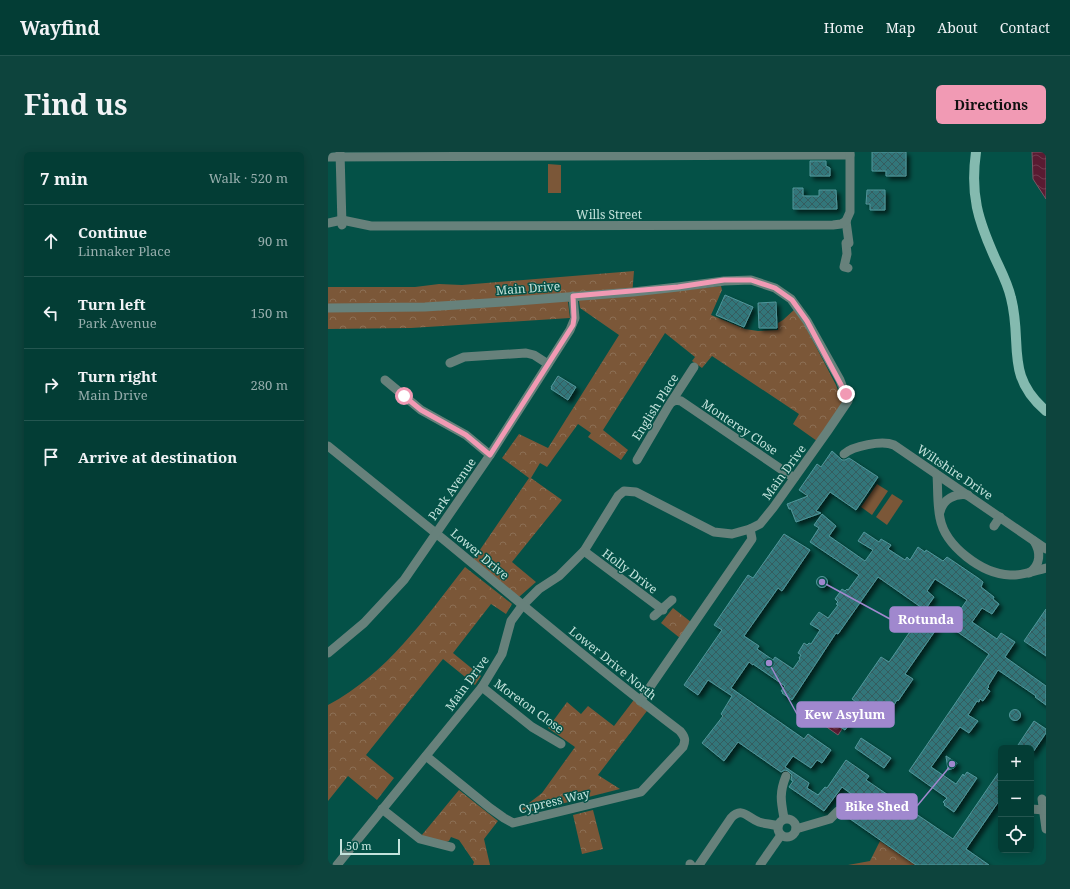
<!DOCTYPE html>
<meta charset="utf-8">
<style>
:root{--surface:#033d35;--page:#0d443d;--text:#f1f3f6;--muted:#97aead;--line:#245650;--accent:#f19ab4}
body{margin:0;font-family:"Noto Serif",serif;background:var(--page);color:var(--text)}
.controls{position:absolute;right:12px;bottom:12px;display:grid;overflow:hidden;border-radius:6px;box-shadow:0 2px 10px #0003}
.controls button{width:36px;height:36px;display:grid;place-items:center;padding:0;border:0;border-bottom:1px solid var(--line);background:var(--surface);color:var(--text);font:20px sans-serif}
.scale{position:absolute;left:12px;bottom:10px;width:60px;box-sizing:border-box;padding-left:4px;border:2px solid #c4e3dc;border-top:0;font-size:11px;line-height:14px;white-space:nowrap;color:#c4e3dc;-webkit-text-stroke:3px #045147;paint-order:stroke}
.stop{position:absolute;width:12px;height:12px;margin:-9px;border:3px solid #f19ab4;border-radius:50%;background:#fff}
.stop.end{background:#f19ab4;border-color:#fff;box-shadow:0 1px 4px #0008}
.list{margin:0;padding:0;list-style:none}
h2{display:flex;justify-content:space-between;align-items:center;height:52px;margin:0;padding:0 16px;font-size:17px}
h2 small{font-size:13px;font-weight:400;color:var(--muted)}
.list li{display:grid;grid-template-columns:26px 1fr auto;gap:12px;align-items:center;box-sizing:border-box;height:72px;padding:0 16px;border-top:1px solid var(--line)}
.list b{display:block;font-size:15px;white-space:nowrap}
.list p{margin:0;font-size:13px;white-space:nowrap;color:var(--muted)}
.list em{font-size:13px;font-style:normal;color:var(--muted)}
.icon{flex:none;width:22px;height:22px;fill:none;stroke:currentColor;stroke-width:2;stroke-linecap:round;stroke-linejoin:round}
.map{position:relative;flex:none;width:718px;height:713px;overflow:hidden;border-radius:6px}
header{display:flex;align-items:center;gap:24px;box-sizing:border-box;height:56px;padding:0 20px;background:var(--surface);border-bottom:1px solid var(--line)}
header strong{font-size:19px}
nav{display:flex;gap:22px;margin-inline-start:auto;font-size:14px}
.intro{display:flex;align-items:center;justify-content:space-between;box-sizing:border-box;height:96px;padding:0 24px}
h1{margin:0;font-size:28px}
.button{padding:10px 18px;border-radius:6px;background:var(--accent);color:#111;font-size:14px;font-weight:700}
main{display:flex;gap:24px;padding:0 24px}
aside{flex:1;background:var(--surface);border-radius:6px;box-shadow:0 2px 10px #0003}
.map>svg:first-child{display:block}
</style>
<header>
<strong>Wayfind</strong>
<nav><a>Home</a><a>Map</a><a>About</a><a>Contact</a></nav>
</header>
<div class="intro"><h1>Find us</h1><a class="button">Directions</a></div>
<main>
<aside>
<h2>7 min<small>Walk · 520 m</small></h2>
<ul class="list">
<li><svg class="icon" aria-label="ahead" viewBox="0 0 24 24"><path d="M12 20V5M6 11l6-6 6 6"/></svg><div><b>Continue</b><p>Linnaker Place</p></div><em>90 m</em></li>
<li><svg class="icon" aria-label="left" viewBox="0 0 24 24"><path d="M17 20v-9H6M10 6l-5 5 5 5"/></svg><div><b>Turn left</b><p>Park Avenue</p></div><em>150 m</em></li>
<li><svg class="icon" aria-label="right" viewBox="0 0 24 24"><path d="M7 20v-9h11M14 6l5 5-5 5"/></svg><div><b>Turn right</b><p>Main Drive</p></div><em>280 m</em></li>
<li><svg class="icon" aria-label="arrive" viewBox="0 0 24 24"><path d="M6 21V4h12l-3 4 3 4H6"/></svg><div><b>Arrive at destination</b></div></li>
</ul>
</aside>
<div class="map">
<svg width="718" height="713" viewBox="0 0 718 713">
<defs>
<pattern id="park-crowns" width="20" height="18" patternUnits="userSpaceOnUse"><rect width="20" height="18" fill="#7b5738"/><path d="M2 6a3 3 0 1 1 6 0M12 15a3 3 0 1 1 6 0" fill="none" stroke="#8c6f54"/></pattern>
<pattern id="water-waves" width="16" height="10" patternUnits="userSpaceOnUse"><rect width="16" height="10" fill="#5a1b32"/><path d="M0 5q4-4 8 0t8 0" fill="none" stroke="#703c4f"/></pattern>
<pattern id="building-cross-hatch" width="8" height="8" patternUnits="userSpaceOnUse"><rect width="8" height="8" fill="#31767a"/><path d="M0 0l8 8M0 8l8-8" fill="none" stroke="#365d5e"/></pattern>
<filter id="shadow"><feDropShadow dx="3.5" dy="3.5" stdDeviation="2" flood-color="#0009"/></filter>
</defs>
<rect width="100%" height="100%" fill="#045147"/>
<g fill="#7b5738">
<path d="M 220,12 L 233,13 L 233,41 L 220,41 Z"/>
<path d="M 549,332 L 560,339 L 544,363 L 533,355 Z"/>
<path d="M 564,342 L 575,349 L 559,373 L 548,365 Z"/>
</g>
<g fill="url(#park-crowns)">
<path d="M 306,119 L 304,144 L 393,134 L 394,138 L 383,163 L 417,177 L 430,179 L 450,178 L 450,171 L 455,168 L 467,157 L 473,166 L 508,233 L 515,252 L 489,289 L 465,272 L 471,262 L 384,204 L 374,216 L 364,209 L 367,205 L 337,181 L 275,278 L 300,298 L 293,308 L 260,285 L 263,281 L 250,272 L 219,315 L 212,311 L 203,326 L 234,348 L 184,410 L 208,430 L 191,445 L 145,408 L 201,326 L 174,306 L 191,282 L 220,296 L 291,183 L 252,156 L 251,149 L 240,150 L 242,166 L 83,176 L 0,177 L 0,135 L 87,135 L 111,132 L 134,133 Z"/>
<path d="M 137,415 L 184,452 L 178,462 L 163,452 L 125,501 L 153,524 L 147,533 L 115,507 L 38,603 L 66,626 L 49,648 L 20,624 L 0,649 L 0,553 C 59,522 97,466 137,415 Z"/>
<path d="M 345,456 L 363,470 L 352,486 L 333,471 Z"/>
<path d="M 308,545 L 322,555 L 270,623 L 292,637 L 205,659 L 192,658 L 214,641 L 247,595 L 220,576 L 239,550 L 253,562 L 260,554 L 286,574 Z"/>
<path d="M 131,638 L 170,669 L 156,687 L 162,713 L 145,713 L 146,710 L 131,688 L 123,685 L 121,689 L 118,690 L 93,684 Z"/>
<path d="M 265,658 L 275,697 L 254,702 L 245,663 Z"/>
<path d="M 552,689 L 588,713 L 520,713 L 542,709 Z"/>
</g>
<g fill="url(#water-waves)" stroke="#7a5765">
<path d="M 704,0 L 718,0 L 718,47 L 705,27 Z"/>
<path d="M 490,560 L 514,577 L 510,583 L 486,566 Z"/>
</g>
<g fill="url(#building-cross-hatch)" stroke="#53979b" filter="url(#shadow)">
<path d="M 544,0 L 578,0 L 578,24 L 558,24 L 558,19 L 544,19 Z"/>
<path d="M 482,9 L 498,9 L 498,14 L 502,16 L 502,24 L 482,24 Z"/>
<path d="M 465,36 L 475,36 L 475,44 L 491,44 L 491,38 L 508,38 L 509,57 L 465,57 Z"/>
<path d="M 539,38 L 557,38 L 557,58 L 542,58 L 542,52 L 538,52 Z"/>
<path d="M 397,143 L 425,155 L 416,175 L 388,163 Z"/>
<path d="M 448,150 L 449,176 L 431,176 L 430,151 Z"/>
<path d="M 230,224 L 248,235 L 240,248 L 223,237 L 224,235 L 223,235 Z"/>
<path d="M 504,299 L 514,308 L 517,308 L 521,306 L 550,325 L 528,358 L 502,340 L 488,359 L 493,361 L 468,370 L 463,357 L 461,357 L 459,352 L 480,344 L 471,338 L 489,312 L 493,315 Z"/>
<path d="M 494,362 L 508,374 L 501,384 L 537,409 L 545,398 L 530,389 L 536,380 L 551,390 L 553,387 L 563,393 L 560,397 L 577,408 L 579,405 L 582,408 L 590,395 L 597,400 L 598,398 L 615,409 L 619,405 L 650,426 L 655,430 L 653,435 L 666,445 L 665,447 L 671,452 L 664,462 L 654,456 L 644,470 L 669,487 L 673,481 L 687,490 L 677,505 L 718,534 L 718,553 L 707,545 L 708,544 L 670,518 L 660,534 L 661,535 L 659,537 L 662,539 L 655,549 L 652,547 L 651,550 L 649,549 L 640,563 L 650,569 L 641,581 L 632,575 L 603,615 L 628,632 L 635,622 L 636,624 L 639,620 L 649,626 L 626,660 L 616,653 L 617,652 L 615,650 L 619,646 L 581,619 L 661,502 L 614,469 L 577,522 L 585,527 L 570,549 L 569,548 L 556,569 L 548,565 L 524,547 L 553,505 L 561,510 L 599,455 L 615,466 L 623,456 L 630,461 L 639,448 L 607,427 L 599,439 L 606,445 L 597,458 L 550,425 L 510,482 L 508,481 L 464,548 L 454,541 L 455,540 L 453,539 L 457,534 L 425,512 L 425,513 L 421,510 L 403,536 L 476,587 L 480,582 L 503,598 L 494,611 L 489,608 L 483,616 L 465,604 L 457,615 L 481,631 L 479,636 L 490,643 L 497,635 L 499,636 L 518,608 L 541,624 L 538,628 L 625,687 L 673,617 L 673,646 L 638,697 L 661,713 L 588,713 L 515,662 L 523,651 L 522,650 L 526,644 L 514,635 L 496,659 L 461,635 L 465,629 L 463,628 L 464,623 L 460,619 L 457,618 L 453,620 L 410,590 L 396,609 L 374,591 L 395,564 L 393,562 L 404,544 L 380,528 L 370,543 L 356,533 L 394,478 L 386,473 L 420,423 L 425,426 L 456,382 L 482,398 L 454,439 L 450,436 L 416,484 L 431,494 L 429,497 L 445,508 L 447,505 L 465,517 L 472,507 L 471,506 L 473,503 L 470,501 L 476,491 L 479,493 L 481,491 L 483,492 L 492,478 L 482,472 L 491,460 L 500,466 L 510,453 L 508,452 L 510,450 L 507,447 L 514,437 L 517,439 L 519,437 L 520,438 L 531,423 L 482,390 L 491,376 L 486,373 Z"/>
<circle cx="494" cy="430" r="5.5"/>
<path d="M 718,457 L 718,504 L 696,489 Z"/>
<path d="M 492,553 L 521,573 L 517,578 L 488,558 Z"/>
<circle cx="687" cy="563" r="5.5"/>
<path d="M 706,569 L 718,577 L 718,581 L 703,603 L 703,596 L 688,596 Z"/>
<path d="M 533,586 L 563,606 L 556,616 L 527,596 Z"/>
<path d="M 618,604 L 629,611 L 626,616 L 620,618 Z"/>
</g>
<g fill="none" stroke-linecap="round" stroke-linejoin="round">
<g stroke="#67817b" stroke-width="9">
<path d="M 12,0 L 14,73"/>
<path d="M 0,5 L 522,3"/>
<path d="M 518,69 L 522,60 L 522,0"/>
<path d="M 518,69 L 521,91 L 518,91 L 519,102 L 516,115 L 520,116"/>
<path d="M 0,71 L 14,68 L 43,74 L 505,73 L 513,72 L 518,69"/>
<path d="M 0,156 L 97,155 L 175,150 L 305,140 L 350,135 L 396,129 L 423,128 L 447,136 L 463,147 L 479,169 L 512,228 L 520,249 L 499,280 L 445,356 L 432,372 L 422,377 L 404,382 L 386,380 L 308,340 L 296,339 L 290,344 L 256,399 L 231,424 L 211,437 L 194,454 L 183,469 L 174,502 L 154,535 L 9,713"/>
<path d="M 122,211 L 136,205 L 198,201 L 206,203 L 220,212"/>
<path d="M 57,228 L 93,258 L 138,283 L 162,303"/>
<path d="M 344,250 L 348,248 L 353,249 L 466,326"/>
<path d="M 0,294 C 38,325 77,356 115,387 C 194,452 271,518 352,579 C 357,585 358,588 355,595 L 313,640 L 185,671 L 176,666 L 162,656 L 98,604"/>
<path d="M 516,302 C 525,294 554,288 566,293 L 718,397"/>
<path d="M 309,308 L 340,255 L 366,215"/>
<path d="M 609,323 C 610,337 609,352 612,366 C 617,394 654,422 682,423 C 694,424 706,419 718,416"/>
<path d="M 612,360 C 615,347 627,341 640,343"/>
<path d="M 666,374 L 672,365"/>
<path d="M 256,399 L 335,458"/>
<path d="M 701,421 C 713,413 713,400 706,389"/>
<path d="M 326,464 L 344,448"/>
<path d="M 0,501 L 36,471 L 76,428 L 162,303 L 242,178 L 247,166 L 245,144"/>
<path d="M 154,535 L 204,575 L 233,592"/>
<path d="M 312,549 L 320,538 L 424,387 L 422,377"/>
<path d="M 714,647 L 718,677"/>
<path d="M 54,657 L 92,687 L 123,695"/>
<path d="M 703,657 L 716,658"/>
<path d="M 456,666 C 453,650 451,641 458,624"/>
<circle cx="459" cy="676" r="9"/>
<path d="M 468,677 L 502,667 L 510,659"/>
<path d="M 362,712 L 363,713"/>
<path d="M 371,713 L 403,666 C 414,654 420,666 431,670 C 437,672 444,672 450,674"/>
<path d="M 432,713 L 453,683"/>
</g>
<path stroke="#84baaf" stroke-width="10" d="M 648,0 C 642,43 650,68 667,106 C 673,119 680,132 683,146 C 695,192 676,223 718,259"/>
</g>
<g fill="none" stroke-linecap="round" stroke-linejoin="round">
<path stroke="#f19ab4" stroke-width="5" d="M 76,244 L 93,258 L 138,283 L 162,303 L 245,173 L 246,166 L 245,144 L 350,135 L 396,128 L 423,128 L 447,136 L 464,148 L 479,169 L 518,242"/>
</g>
<g text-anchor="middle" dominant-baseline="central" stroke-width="3" stroke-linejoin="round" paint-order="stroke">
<g font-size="12" fill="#c4e3dc" stroke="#045147">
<text x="281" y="62">Wills Street</text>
<text transform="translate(200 136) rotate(-4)">Main Drive</text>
<text transform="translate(327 255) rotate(-58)">English Place</text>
<text transform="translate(412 275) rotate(34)">Monterey Close</text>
<text transform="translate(456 320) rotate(-54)">Main Drive</text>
<text transform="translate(627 320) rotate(34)">Wiltshire Drive</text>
<text transform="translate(124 337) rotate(-55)">Park Avenue</text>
<text transform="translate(152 402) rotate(40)">Lower Drive</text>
<text transform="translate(302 419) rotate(37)">Holly Drive</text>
<text transform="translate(285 511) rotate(39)">Lower Drive North</text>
<text transform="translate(139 531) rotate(-54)">Main Drive</text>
<text transform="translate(201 554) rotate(36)">Moreton Close</text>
<text transform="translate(226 649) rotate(-13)">Cypress Way</text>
</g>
</g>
<path fill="none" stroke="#a088ce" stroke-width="1.5" d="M494 430L562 467M441 511L469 562M624 612L589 654"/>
<g fill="#a088ce" stroke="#045147" stroke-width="1.5">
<circle cx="494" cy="430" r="4"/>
<circle cx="441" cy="511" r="4"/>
<circle cx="624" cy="612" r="4"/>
</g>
<g fill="#a088ce" stroke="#a088ce" stroke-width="1.5">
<rect x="562" y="455" width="72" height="25" rx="4"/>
<rect x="469" y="550" width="97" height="25" rx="4"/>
<rect x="509" y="642" width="80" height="25" rx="4"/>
</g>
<g font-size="13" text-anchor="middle" font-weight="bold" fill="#fff">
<text x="598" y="472">Rotunda</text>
<text x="517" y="567">Kew Asylum</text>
<text x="549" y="659">Bike Shed</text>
</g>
</svg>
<div class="controls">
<button>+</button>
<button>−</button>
<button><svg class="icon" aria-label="locate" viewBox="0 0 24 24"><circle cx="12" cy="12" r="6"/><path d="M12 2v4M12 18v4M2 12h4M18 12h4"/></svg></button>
</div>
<div class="scale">50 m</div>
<div class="stop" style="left:76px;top:244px"></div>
<div class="stop end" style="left:518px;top:242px"></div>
</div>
</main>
